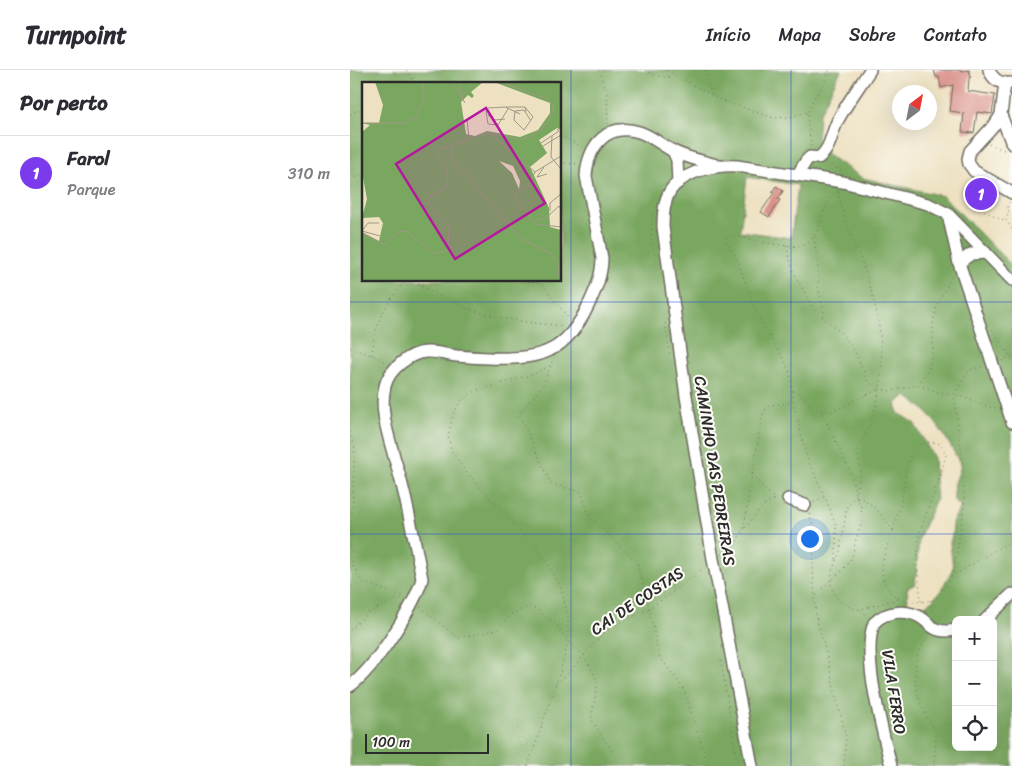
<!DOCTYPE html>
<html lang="pt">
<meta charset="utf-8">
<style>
:root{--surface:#fff;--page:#f7f7f7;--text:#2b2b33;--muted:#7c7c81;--line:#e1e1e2;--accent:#7c3aed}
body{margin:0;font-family:Sriracha,sans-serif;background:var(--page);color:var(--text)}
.controls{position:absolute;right:15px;bottom:15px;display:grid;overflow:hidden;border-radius:8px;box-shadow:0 5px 20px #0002}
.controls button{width:45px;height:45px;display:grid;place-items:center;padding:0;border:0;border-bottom:1px solid var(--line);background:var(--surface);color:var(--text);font:25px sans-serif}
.compass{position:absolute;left:542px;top:15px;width:45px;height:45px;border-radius:50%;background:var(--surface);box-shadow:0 5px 20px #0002;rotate:32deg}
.scale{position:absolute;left:15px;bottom:12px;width:124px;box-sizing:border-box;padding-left:5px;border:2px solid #2b2b2b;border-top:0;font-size:14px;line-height:18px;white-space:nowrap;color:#2b2b2b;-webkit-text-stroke:4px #fdfcf7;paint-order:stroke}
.you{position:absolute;left:459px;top:468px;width:18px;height:18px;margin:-12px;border:4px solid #fff;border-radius:50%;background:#1a73e8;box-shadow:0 0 0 8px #1a73e833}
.badge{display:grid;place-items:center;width:32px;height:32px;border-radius:50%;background:var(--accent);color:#fff;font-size:16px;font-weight:700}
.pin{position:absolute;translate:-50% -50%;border:2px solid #fff;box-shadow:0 1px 5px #0006}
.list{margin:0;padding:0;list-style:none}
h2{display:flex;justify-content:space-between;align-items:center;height:65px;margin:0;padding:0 20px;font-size:21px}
h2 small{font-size:16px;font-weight:400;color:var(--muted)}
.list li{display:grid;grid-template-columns:32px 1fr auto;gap:15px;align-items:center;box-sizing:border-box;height:75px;padding:0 20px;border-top:1px solid var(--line)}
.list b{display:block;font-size:19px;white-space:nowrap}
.list p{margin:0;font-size:16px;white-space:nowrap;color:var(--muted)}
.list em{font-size:16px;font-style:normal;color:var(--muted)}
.icon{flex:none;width:28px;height:28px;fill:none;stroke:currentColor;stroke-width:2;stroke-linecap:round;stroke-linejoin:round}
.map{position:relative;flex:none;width:662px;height:696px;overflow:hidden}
header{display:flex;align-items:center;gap:30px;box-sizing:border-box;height:70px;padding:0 25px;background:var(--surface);border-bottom:1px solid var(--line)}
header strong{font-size:24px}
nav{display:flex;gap:28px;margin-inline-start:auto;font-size:18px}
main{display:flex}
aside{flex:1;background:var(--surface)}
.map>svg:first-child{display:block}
</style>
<header>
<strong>Turnpoint</strong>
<nav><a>Início</a><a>Mapa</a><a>Sobre</a><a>Contato</a></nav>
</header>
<main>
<aside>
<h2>Por perto<small></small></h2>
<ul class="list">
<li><span class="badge">1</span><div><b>Farol</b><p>Parque</p></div><em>310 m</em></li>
</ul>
</aside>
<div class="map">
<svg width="662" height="696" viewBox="0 0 662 696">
<rect width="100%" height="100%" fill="#fdfcf7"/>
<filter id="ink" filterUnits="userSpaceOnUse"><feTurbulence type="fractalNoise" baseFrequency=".02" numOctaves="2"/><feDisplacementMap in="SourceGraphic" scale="10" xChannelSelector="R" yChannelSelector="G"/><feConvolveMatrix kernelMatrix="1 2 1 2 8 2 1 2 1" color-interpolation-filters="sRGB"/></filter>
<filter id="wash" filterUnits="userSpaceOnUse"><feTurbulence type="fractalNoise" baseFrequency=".0096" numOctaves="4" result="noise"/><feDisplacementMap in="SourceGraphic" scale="20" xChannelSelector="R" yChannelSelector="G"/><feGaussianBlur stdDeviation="1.12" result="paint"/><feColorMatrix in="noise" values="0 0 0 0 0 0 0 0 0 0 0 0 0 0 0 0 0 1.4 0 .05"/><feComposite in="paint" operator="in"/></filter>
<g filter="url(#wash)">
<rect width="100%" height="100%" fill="#ede1c1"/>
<path fill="#7aa760" stroke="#526946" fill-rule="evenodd" d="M 0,0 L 491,0 L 469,45 L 467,70 L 474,82 L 512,108 L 593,126 L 662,196 L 662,696 L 0,696 ZM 14,14 L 210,14 L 210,210 L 14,210 ZM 397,107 L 448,115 L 441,168 L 390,161 ZM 556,326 C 583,342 596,367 611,395 L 604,416 L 604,431 L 611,437 L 602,452 L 603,462 L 600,473 L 603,498 L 590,522 L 578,534 L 567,539 L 558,536 L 557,518 L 565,514 L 569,468 L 586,429 L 584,388 L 564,353 L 548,343 L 546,333 ZM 606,550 L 643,550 L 643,677 L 606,677 Z"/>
<g id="blocks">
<g fill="#d99088">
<path d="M 584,0 L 612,0 L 612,1 L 619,0 L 621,7 L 619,8 L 618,21 L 645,25 L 642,44 L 627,42 L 624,63 L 612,62 L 614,43 L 600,41 L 603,15 L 591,18 L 589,7 L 586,7 Z"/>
<path d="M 426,116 L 433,121 L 428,129 L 430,130 L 419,147 L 411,142 L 424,123 L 422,122 Z"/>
</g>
</g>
</g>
<g filter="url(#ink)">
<use href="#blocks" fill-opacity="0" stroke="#6f6b60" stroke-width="1"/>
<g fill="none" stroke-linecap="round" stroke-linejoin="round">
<defs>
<g id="minor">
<path d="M 639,0 C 643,10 650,14 660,13"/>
<path d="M 655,13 L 651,45 L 645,54 L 620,81 L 618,89 L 619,94 L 624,101 L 662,123"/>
<path d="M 651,45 L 662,74"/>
<path d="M 323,81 L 327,90 L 328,113"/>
<path d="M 468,88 C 481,80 481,63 488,50 C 497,33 509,17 520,0"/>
<path d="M 448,104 L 456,91 L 460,87 L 468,88"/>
<path d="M 598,144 L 609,193 L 662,352"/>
<path d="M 609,193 L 621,184 L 636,183"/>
<path d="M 438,429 L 455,435"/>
<path d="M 635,550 L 662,524"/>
<path d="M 0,616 C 24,599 64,537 72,509 C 67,481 61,454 55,427 C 52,415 49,402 45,390 C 39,367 29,341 35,316 C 39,299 60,283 76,282 C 86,281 97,285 107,286 C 133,288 177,292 200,280 C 216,273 230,253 237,238 C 245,222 252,206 252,188 L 236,106 C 238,76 257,52 289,62 C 302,66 311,75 323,81 C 336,88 353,91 367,95"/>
<path d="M 402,696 L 363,489 L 336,326 L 313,157 C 313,143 314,126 324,116 C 339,100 366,95 387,96 L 493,112 L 578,134 L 598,144 L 662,210"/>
<path d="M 541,696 C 533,661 511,586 524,553 C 536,540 559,539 573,549 C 577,552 581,557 586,559 C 592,562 600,561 606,560"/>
</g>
</defs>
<use href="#minor" stroke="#6f6b60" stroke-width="14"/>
<g stroke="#6f6b60" stroke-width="1" stroke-dasharray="1 4" stroke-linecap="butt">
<path d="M 56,0 L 66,14"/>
<path d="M 249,0 L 254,16 L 257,20 L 258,54"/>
<path d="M 295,0 L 305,5 L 317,8 L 322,4"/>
<path d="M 317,0 L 370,30 L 424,48 L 440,47 L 458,42"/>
<path d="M 355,0 L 362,26"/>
<path d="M 0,44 L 14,38"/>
<path d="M 210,65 L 233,78"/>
<path d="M 639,74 L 654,80"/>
<path d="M 461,76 C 460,63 455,48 460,36 C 466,23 476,14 479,0"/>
<path d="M 210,93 L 227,94"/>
<path d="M 477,93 L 492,101"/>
<path d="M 0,108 L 12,106 L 14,107"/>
<path d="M 624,112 C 624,117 619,124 621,128 C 625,136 647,150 656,150"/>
<path d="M 488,122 C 491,133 493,145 497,155 C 502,170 509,183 514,198 C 534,254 543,326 507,378 L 511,401 L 506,426 L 497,436 L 490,481 L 482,501 L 481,517 L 487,528 L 492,533 L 504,539 L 511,539 L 548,529"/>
<path d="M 660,132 L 657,138 L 659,140 L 656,150 L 662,159"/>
<path d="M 303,144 L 301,167 L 307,194"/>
<path d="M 464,167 L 468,194 L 468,217 L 474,242 L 472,247"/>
<path d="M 436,176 L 443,201 L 463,238 L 490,262 L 499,273 L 507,286 L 518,312 L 529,319 L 539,321 L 568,315 L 588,322 L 604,324 L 638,337 L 648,338"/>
<path d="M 64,210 C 111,244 157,251 214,256"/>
<path d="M 168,210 L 192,214 L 219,249"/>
<path d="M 315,253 L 320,286"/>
<path d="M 642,259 L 662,290"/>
<path d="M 0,278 L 27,287 L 36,293"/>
<path d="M 22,285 C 24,252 35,235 56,210"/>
<path d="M 652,291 L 662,286"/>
<path d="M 201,296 L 193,315 L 169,344 L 201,414 L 231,422 L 241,449 L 287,492 L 299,538 L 309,586 L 334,619 L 358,696"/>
<path d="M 568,315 L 579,298 L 583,280 L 583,253 L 587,235 L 603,204"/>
<path d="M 443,321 L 449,323 L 460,335 L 471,340 L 481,342 L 529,319"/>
<path d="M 0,362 L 5,378 L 0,487 L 7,504 L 14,513 L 53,526"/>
<path d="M 402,404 L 414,419 L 424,428"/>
<path d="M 507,427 C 524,433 532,446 543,460 C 539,473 531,489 532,502 C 535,531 562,536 586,529 L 598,512 L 604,500 L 614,437 L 613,395 L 604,324 L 620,300 L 633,296"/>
<path d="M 464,432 L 474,427"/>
<path d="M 459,444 L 462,453 L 464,472 L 463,496 L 466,547 L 476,582 L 486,627 L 496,667 L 494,696"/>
<path d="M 395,458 C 405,447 414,430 428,429"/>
<path d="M 543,460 C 545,452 548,445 550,437 C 554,420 554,397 563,381 C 569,371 581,371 591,374 L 596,386 L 590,407 L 569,464 L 567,495 L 571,531"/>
<path d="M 372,485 L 385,474 L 394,458 L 402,404 L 413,345 C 420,328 429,338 442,331"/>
<path d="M 486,489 L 486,455 L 475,427 L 457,388 L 443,330 L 440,303 L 435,291 L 407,245 L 387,189 L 375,170 L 377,166 L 381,165 C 395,168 442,180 454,175 C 462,172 467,162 470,154 C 475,141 476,130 488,121"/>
<path d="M 601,507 L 662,470"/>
<path d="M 466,526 L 471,519 L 492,501 L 502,487 L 506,470 L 512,451 L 511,436 L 506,426 L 501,404 L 471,340"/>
<path d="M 581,530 L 583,544"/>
<path d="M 70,537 L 108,568 L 147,560 L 161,544 L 181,536 L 206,554 L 218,572 L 234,585 L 248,612 L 241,649 L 270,694 L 273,696"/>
<path d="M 511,540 L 517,546"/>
<path d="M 0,560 L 19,542 L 54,527"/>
<path d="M 578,567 C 560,588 563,621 575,644 C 578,650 584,655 585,661 C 587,672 584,685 584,696"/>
<path d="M 371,591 L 388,696"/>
<path d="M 206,614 C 226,599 237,577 257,561 C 271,551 287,546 301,537 C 319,525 338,511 354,497"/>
<path d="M 178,696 L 211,599 L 218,572 L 218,547 L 211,518 L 197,491 L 115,401 L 101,380 L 98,365 L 103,345 L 110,332 L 125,321 L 184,304 L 201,295 L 203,289"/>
</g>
<use href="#minor" stroke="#fff" stroke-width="11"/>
</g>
</g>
<path fill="none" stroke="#1d4ed8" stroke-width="1" stroke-opacity="0.55" d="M 221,0 L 221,696M 441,0 L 441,696M 0,232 L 662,232M 0,464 L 662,464"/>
<g text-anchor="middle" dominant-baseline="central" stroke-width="4" stroke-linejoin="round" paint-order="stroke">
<g font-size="16" fill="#2b2b2b" stroke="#fdfcf7">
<text transform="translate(365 401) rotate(81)">CAMINHO DAS PEDREIRAS</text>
<text transform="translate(287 531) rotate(-34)">CAI DE COSTAS</text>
<text transform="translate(544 622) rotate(81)">VILA FERRO</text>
</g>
</g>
<g transform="translate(12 12)">
<rect width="199" height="199" fill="#ede1c1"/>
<path d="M 13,0 L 121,0 L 109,10 L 112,14 L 110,16 L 106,13 L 99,20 L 104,52 L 113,54 L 125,49 L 158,55 L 176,48 L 188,31 L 188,21 L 132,0 L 199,0 L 199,48 L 195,46 L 177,58 L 185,71 L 168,85 L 187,126 L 188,145 L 199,148 L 199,198 L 0,198 L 0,150 L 17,159 L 21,141 L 17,135 L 0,136 L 5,117 L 0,90 L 0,50 L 8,43 L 0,41 L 17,41 L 21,23 ZM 137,79 L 151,84 L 158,99 L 157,107 L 150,91 Z" fill="#7aa760" fill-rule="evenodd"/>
<path fill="none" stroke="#9f9885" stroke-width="1" d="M 91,0 L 103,21M 97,0 L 100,15M 98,16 L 108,7 L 108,0M 144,25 L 163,25M 126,26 L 143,25 L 158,32M 124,29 L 126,42 L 136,43 L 146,27M 153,29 L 152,38 L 162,48 L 171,35 L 163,25 L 164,30M 153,29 L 162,28 L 169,39M 126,33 L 133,38 L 143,37M 105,37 L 107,57M 0,41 L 43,41 L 54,35 L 61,21 L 61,0M 128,51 L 173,90M 190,54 L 189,75 L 199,87M 179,61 L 197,49 L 195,47M 92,64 L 88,71 L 90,77 L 158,156 L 190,172 L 197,185 L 196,195M 181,64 L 199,53M 182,85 L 175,95 L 185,92M 173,90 L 166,105 L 153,111 L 154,117 L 174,142 L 199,145M 173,90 L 199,74M 188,129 L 188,121 L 199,112M 173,139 L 185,135 L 197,124 L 199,127M 0,149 L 6,141 L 17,141M 0,149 L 18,154M 0,151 L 23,163 L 36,150 L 44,149 L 73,172 L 86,167 L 87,145 L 66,121 L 69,114 L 83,106 L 86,100 L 85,88 L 75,75 L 76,68 L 124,51 L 157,57 L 168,55 L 180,47 L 191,30 L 191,22 L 185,17 L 139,0"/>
<path fill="#b5179e" fill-opacity="0.15" stroke="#b5179e" stroke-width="2.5" d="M 124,26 L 183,121 L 93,177 L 34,82 Z"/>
<rect width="199" height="199" fill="none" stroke="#2b2b2b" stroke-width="2.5"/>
</g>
</svg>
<div class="controls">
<button>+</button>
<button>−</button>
<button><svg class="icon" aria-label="locate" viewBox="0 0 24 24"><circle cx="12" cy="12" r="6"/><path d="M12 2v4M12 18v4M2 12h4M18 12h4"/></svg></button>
</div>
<svg class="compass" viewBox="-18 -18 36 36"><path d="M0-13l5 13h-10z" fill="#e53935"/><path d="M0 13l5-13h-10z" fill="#7c7c81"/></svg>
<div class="scale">100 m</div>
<div class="you"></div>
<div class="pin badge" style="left:631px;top:124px">1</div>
</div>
</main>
